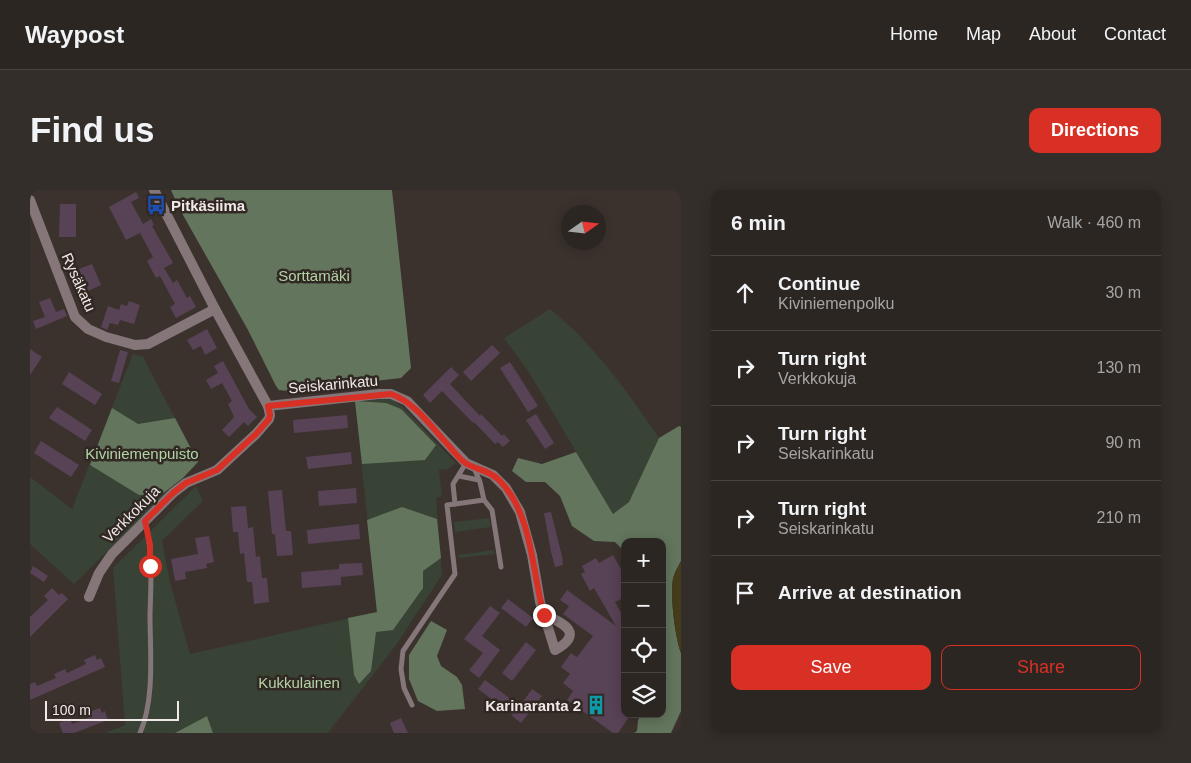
<!DOCTYPE html>
<meta charset="utf-8">
<style>
:root{--surface:#2c2622;--page:#342e2a;--text:#f1f3f6;--muted:#a6a5a5;--line:#484340;--accent:#d93025}
body{margin:0;font-family:Arial,sans-serif;background:var(--page);color:var(--text)}
.controls{position:absolute;right:15px;bottom:15px;display:grid;overflow:hidden;border-radius:10px;box-shadow:0 2px 12px #0003}
.controls button{width:45px;height:45px;display:grid;place-items:center;padding:0;border:0;border-bottom:1px solid var(--line);background:var(--surface);color:var(--text);font:25px sans-serif}
.compass{position:absolute;left:531px;top:15px;width:45px;height:45px;border-radius:50%;background:var(--surface);box-shadow:0 2px 12px #0003;rotate:76deg}
.scale{position:absolute;left:15px;bottom:12px;width:134px;box-sizing:border-box;padding-left:5px;border:2px solid #f0e9e7;border-top:0;font-size:14px;line-height:18px;white-space:nowrap;color:#f0e9e7;-webkit-text-stroke:4px #312824;paint-order:stroke}
.stop{position:absolute;width:15px;height:15px;margin:-11px;border:4px solid #d93025;border-radius:50%;background:#fff}
.stop.end{background:#d93025;border-color:#fff;box-shadow:0 1px 5px #0008}
.list{margin:0;padding:0;list-style:none}
h2{display:flex;justify-content:space-between;align-items:center;height:65px;margin:0;padding:0 20px;font-size:21px}
h2 small{font-size:16px;font-weight:400;color:var(--muted)}
.list li{display:grid;grid-template-columns:32px 1fr auto;gap:15px;align-items:center;box-sizing:border-box;height:75px;padding:0 20px;border-top:1px solid var(--line)}
.list b{display:block;font-size:19px;white-space:nowrap}
.list p{margin:0;font-size:16px;white-space:nowrap;color:var(--muted)}
.list em{font-size:16px;font-style:normal;color:var(--muted)}
.actions{display:flex;gap:10px;padding:15px 20px}
.actions a{flex:1;padding:11px 0;border:1px solid var(--accent);border-radius:10px;text-align:center;font-size:18px;color:var(--accent)}
.actions .main{background:var(--accent);color:#fff}
.icon{flex:none;width:28px;height:28px;fill:none;stroke:currentColor;stroke-width:2;stroke-linecap:round;stroke-linejoin:round}
.map{position:relative;flex:none;width:651px;height:543px;overflow:hidden;border-radius:10px}
header{display:flex;align-items:center;gap:30px;box-sizing:border-box;height:70px;padding:0 25px;background:var(--surface);border-bottom:1px solid var(--line)}
header strong{font-size:24px}
nav{display:flex;gap:28px;margin-inline-start:auto;font-size:18px}
.intro{display:flex;align-items:center;justify-content:space-between;box-sizing:border-box;height:120px;padding:0 30px}
h1{margin:0;font-size:35px}
.button{padding:12px 22px;border-radius:10px;background:var(--accent);color:#fff;font-size:18px;font-weight:700}
main{display:flex;gap:30px;padding:0 30px}
aside{flex:1;background:var(--surface);border-radius:10px;box-shadow:0 2px 12px #0003}
.map>svg:first-child{display:block}
</style>
<header>
<strong>Waypost</strong>
<nav><a>Home</a><a>Map</a><a>About</a><a>Contact</a></nav>
</header>
<div class="intro"><h1>Find us</h1><a class="button">Directions</a></div>
<main>
<div class="map">
<svg width="651" height="543" viewBox="0 0 651 543">
<rect width="100%" height="100%" fill="#3b322d"/>
<g fill="#384235">
<path d="M 520,119 C 563,153 598,202 629,248 L 599,312 L 583,324 L 500,184 L 474,148 Z"/>
<path d="M 103,164 L 113,167 L 168,272 L 44,394 L 0,354 L 0,287 L 42,319 Z"/>
<path d="M 354,209 L 363,210 L 373,217 L 426,273 L 418,279 L 409,280 L 412,306 L 406,308 L 412,385 L 366,455 L 298,543 L 183,543 L 177,526 L 145,543 L 75,543 L 95,535 L 83,378 L 166,296 L 173,311 L 132,351 L 140,392 L 160,464 L 347,422 L 325,211 Z"/>
<path d="M 459,328 L 461,337 L 425,342 L 424,332 Z"/>
<path d="M 464,360 L 465,364 L 429,368 L 428,365 Z"/>
</g>
<g fill="#63755d">
<path d="M 141,0 L 362,0 L 381,178 L 371,188 L 258,201 L 249,200 L 246,196 L 218,140 L 149,18 Z"/>
<path d="M 325,211 L 356,213 L 371,219 L 406,255 L 395,270 L 332,274 Z"/>
<path d="M 82,218 L 108,234 L 145,228 L 168,272 L 153,288 L 132,304 L 109,305 L 60,275 Z"/>
<path d="M 649,236 L 651,237 L 651,371 C 648,377 644,383 643,389 C 640,406 645,447 651,463 L 651,521 L 641,543 L 604,543 L 607,541 L 608,530 L 612,524 L 632,524 L 632,352 L 595,352 L 595,362 L 585,352 L 564,351 L 542,336 L 530,306 L 515,292 L 496,292 L 482,281 L 488,268 L 512,274 L 546,262 L 583,324 L 599,312 L 629,248 Z"/>
<path d="M 372,317 L 407,329 L 411,368 L 393,381 L 393,398 L 363,440 L 346,442 L 341,481 L 329,494 L 324,485 L 318,428 L 347,422 L 337,330 Z"/>
<path d="M 401,431 L 417,440 L 407,466 L 411,476 L 427,487 L 432,495 L 435,519 L 407,521 L 388,511 L 379,489 L 379,465 Z"/>
<path d="M 177,526 L 183,543 L 145,543 Z"/>
</g>
<path fill="#443c1b" d="M 651,371 L 651,463 C 645,447 640,406 643,389 C 644,383 648,377 651,371 Z"/>
<g fill="#584255">
<path d="M 106,2 L 109,8 L 101,12 L 113,34 L 121,29 L 124,35 L 122,36 L 143,73 L 134,78 L 143,93 L 147,90 L 157,108 L 160,106 L 166,117 L 146,128 L 140,117 L 145,114 L 130,86 L 126,88 L 117,71 L 123,67 L 110,43 L 96,50 L 79,17 Z"/>
<path d="M 30,14 L 46,14 L 46,47 L 29,47 Z"/>
<path d="M 62,74 L 71,95 L 58,101 L 49,79 Z"/>
<path d="M 20,108 L 26,122 L 34,119 L 37,126 L 6,139 L 3,131 L 15,127 L 9,112 Z"/>
<path d="M 99,111 L 110,115 L 104,134 L 90,130 L 88,135 L 80,133 L 77,140 L 71,137 L 78,116 L 89,120 L 91,114 L 97,116 Z"/>
<path d="M 177,139 L 187,158 L 175,165 L 171,156 L 163,160 L 157,150 Z"/>
<path d="M 462,155 L 470,163 L 441,191 L 433,182 Z"/>
<path d="M 0,159 L 12,167 L 0,185 Z"/>
<path d="M 90,160 L 98,162 L 89,193 L 81,191 Z"/>
<path d="M 193,171 L 219,219 L 227,227 L 218,236 L 214,232 L 199,247 L 192,240 L 204,227 L 198,214 L 202,211 L 192,193 L 181,199 L 176,190 L 188,183 L 184,176 Z"/>
<path d="M 480,172 L 508,216 L 498,222 L 470,178 Z"/>
<path d="M 421,177 L 429,185 L 420,194 L 450,226 L 451,224 L 472,246 L 474,244 L 480,251 L 473,257 L 468,252 L 465,254 L 444,232 L 443,233 L 412,201 L 400,213 L 393,205 Z"/>
<path d="M 39,182 L 72,204 L 65,215 L 32,194 Z"/>
<path d="M 27,217 L 62,240 L 55,251 L 19,228 Z"/>
<path d="M 506,224 L 524,253 L 515,259 L 496,230 Z"/>
<path d="M 317,225 L 318,238 L 264,243 L 263,230 Z"/>
<path d="M 11,251 L 49,275 L 41,287 L 4,263 Z"/>
<path d="M 321,262 L 322,274 L 278,279 L 276,267 Z"/>
<path d="M 326,298 L 327,313 L 289,316 L 288,301 Z"/>
<path d="M 252,300 L 256,341 L 261,341 L 263,365 L 247,366 L 245,344 L 242,344 L 238,301 Z"/>
<path d="M 216,316 L 218,338 L 223,337 L 226,367 L 230,366 L 232,388 L 237,388 L 239,412 L 224,414 L 222,392 L 217,392 L 214,363 L 210,364 L 208,342 L 203,342 L 201,317 Z"/>
<path d="M 521,322 L 532,366 L 533,375 L 525,377 L 521,362 L 514,323 Z"/>
<path d="M 329,334 L 330,349 L 278,354 L 277,340 Z"/>
<path d="M 179,346 L 184,372 L 176,374 L 177,378 L 155,382 L 156,389 L 145,391 L 141,369 L 168,364 L 165,348 Z"/>
<path d="M 583,365 L 595,386 L 595,407 L 585,412 L 595,430 L 595,524 L 601,524 L 588,543 L 583,543 L 537,510 L 543,501 L 533,493 L 540,484 L 531,477 L 541,463 L 547,467 L 563,446 L 533,424 L 539,416 L 530,410 L 537,400 L 586,436 L 564,398 L 560,401 L 551,384 L 555,382 L 552,376 L 566,368 L 569,373 Z"/>
<path d="M 332,373 L 333,385 L 311,387 L 311,395 L 272,398 L 271,382 L 309,379 L 309,374 Z"/>
<path d="M 3,376 L 18,386 L 14,392 L 0,383 Z"/>
<path d="M 22,398 L 29,405 L 32,403 L 38,409 L 0,447 L 0,427 L 18,410 L 14,406 Z"/>
<path d="M 478,409 L 503,428 L 496,437 L 471,418 Z"/>
<path d="M 460,416 L 470,423 L 452,446 L 470,460 L 449,488 L 439,480 L 453,463 L 434,449 Z"/>
<path d="M 496,452 L 506,460 L 482,491 L 472,483 Z"/>
<path d="M 65,465 L 67,470 L 71,468 L 75,477 L 0,510 L 0,494 L 5,492 L 7,496 L 26,488 L 24,484 L 35,479 L 37,483 L 56,474 L 54,470 Z"/>
<path d="M 455,490 L 490,516 L 502,499 L 512,506 L 491,533 L 482,526 L 483,525 L 448,499 Z"/>
<path d="M 70,518 L 72,523 L 75,521 L 78,530 L 44,543 L 33,543 L 29,533 L 40,529 L 42,534 L 61,527 L 59,522 Z"/>
<path d="M 371,528 L 378,543 L 364,543 L 360,533 Z"/>
</g>
<g fill="none" stroke-linecap="round" stroke-linejoin="round">
<g stroke="#857679" stroke-width="5">
<path d="M 436,273 L 423,294 L 425,314 L 454,310"/>
<path d="M 444,278 L 450,292 L 454,310 L 462,320 L 471,377"/>
<path d="M 429,286 L 449,290"/>
<path d="M 382,515 L 374,498 L 371,479 L 373,461 L 425,384 L 417,315 L 425,314"/>
<path d="M 110,543 C 125,509 120,461 120,424 C 121,394 123,361 115,331"/>
</g>
<g stroke="#857679" stroke-width="10">
<path d="M 124,0 L 185,119 L 238,216 L 349,204 L 361,204 L 377,211 L 436,273 L 463,285 L 476,298 L 490,322 L 502,365 L 510,412 L 525,460 C 554,444 535,433 514,425"/>
<path d="M 0,10 L 45,127 L 58,139 L 76,147 L 105,155 L 118,154 L 185,119"/>
<path d="M 59,407 L 69,383 L 82,364 L 143,303 L 156,293 L 187,280 L 226,244 L 239,229 L 240,225 L 238,216"/>
</g>
</g>
<g fill="none" stroke-linecap="round" stroke-linejoin="round">
<path stroke="#d93025" stroke-width="6" d="M 120,376 L 120,355 L 115,331 L 143,303 L 156,293 L 187,280 L 226,244 L 239,229 L 240,225 L 238,216 L 361,204 C 385,212 403,239 420,257 C 425,263 430,270 437,274 C 448,280 461,281 470,291 C 503,325 502,383 514,425"/>
</g>
<defs>
<symbol id="bus-bare" viewBox="-9 -9 18 18"><path d="M-5-6H5V4H4V6H2V4H-2V6H-4V4H-5ZM-3.5-4V0h7V-4ZM-3.5 1.2v1.5H-2V1.2ZM2 1.2v1.5H3.5V1.2Z" fill="#1a4fb4" stroke="#312824" stroke-width="2.5" paint-order="stroke"/></symbol>
<symbol id="building-bare" viewBox="-9 -9 18 18"><path d="M-4-6H4V6H1V3H-1V6H-4ZM-2.5-4.3h1.7v1.8h-1.7ZM.8-4.3h1.7v1.8H.8ZM-2.5-1h1.7V.8h-1.7ZM.8-1h1.7V.8H.8Z" fill="#0f9aa8" stroke="#312824" stroke-width="2.5" paint-order="stroke"/></symbol>
</defs>
<g fill-rule="evenodd">
<use href="#bus-bare" x="112" y="1" width="28" height="28"/>
<use href="#building-bare" x="552" y="501" width="28" height="28"/>
</g>
<g text-anchor="middle" dominant-baseline="central" stroke-width="5" stroke-linejoin="round" paint-order="stroke">
<g font-size="15" font-weight="bold" fill="#f0e9e7" stroke="#312824" text-anchor="start">
<text x="141" y="15">Pitkäsiima</text>
<text x="551" y="515" text-anchor="end">Karinaranta 2</text>
</g>
<g font-size="15" fill="#b2d4a6" stroke="#312824">
<text x="284" y="85">Sorttamäki</text>
<text x="112" y="263">Kiviniemenpuisto</text>
<text x="269" y="492">Kukkulainen</text>
</g>
<g font-size="15" fill="#f0e9e7" stroke="#312824">
<text transform="translate(49 92) rotate(66)">Rysäkatu</text>
<text transform="translate(303 194) rotate(-5)">Seiskarinkatu</text>
<text transform="translate(101 324) rotate(-45)">Verkkokuja</text>
</g>
</g>
</svg>
<div class="controls">
<button>+</button>
<button>−</button>
<button><svg class="icon" aria-label="locate" viewBox="0 0 24 24"><circle cx="12" cy="12" r="6"/><path d="M12 2v4M12 18v4M2 12h4M18 12h4"/></svg></button>
<button><svg class="icon" aria-label="layers" viewBox="0 0 24 24"><path d="M12 4l9 5-9 5-9-5zM3 14l9 5 9-5"/></svg></button>
</div>
<svg class="compass" viewBox="-18 -18 36 36"><path d="M0-13l5 13h-10z" fill="#e53935"/><path d="M0 13l5-13h-10z" fill="#a6a5a5"/></svg>
<div class="scale">100 m</div>
<div class="stop" style="left:120px;top:376px"></div>
<div class="stop end" style="left:514px;top:425px"></div>
</div>
<aside>
<h2>6 min<small>Walk · 460 m</small></h2>
<ul class="list">
<li><svg class="icon" aria-label="ahead" viewBox="0 0 24 24"><path d="M12 20V5M6 11l6-6 6 6"/></svg><div><b>Continue</b><p>Kiviniemenpolku</p></div><em>30 m</em></li>
<li><svg class="icon" aria-label="right" viewBox="0 0 24 24"><path d="M7 20v-9h11M14 6l5 5-5 5"/></svg><div><b>Turn right</b><p>Verkkokuja</p></div><em>130 m</em></li>
<li><svg class="icon" aria-label="right" viewBox="0 0 24 24"><path d="M7 20v-9h11M14 6l5 5-5 5"/></svg><div><b>Turn right</b><p>Seiskarinkatu</p></div><em>90 m</em></li>
<li><svg class="icon" aria-label="right" viewBox="0 0 24 24"><path d="M7 20v-9h11M14 6l5 5-5 5"/></svg><div><b>Turn right</b><p>Seiskarinkatu</p></div><em>210 m</em></li>
<li><svg class="icon" aria-label="arrive" viewBox="0 0 24 24"><path d="M6 21V4h12l-3 4 3 4H6"/></svg><div><b>Arrive at destination</b></div></li>
</ul>
<div class="actions"><a class="main">Save</a><a>Share</a></div>
</aside>
</main>
